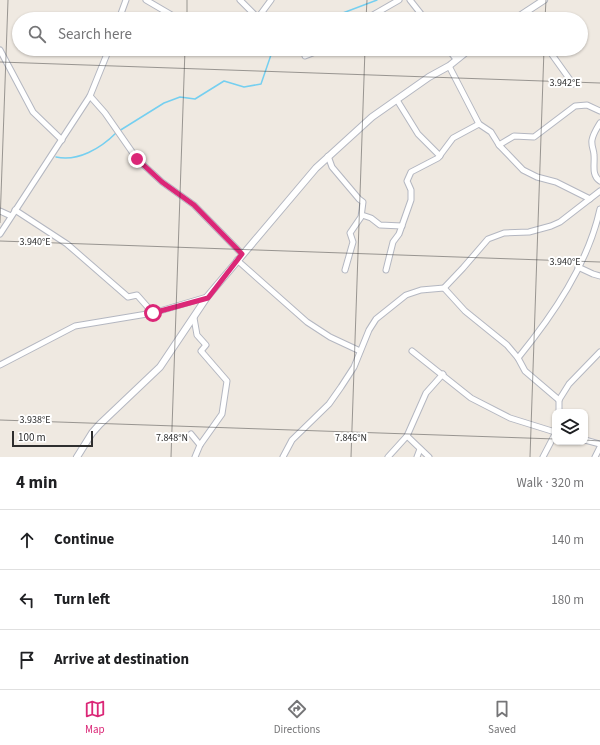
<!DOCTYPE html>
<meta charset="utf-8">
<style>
:root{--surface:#fff;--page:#f2f2f2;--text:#202124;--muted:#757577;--line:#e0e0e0;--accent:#db2777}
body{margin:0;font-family:"Source Sans 3",sans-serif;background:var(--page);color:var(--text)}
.controls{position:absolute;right:12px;bottom:12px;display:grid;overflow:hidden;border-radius:8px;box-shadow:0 1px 3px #0004}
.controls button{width:36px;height:36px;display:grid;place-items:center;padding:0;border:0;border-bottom:1px solid var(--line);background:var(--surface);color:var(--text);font:20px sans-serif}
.scale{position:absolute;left:12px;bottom:10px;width:81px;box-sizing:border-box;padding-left:4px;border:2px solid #2e2e2e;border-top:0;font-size:11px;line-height:14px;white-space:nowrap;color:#2e2e2e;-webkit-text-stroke:3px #fff;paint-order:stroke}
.stop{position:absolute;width:12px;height:12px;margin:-9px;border:3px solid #db2777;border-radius:50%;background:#fff}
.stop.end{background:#db2777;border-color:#fff;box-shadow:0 1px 4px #0008}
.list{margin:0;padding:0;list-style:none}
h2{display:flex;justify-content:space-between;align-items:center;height:52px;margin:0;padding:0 16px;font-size:17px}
h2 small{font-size:13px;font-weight:400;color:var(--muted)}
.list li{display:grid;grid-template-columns:26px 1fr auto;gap:12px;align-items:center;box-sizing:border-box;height:60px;padding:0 16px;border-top:1px solid var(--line)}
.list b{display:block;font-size:15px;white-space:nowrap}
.list em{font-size:13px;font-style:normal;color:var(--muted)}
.icon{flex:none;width:22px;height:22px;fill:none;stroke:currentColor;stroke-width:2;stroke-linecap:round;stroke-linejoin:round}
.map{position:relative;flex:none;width:600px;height:457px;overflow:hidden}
.search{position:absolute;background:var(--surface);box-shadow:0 1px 3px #0004;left:12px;right:12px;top:12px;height:44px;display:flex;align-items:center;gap:10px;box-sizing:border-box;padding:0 14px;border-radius:22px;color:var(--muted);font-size:15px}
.sheet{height:232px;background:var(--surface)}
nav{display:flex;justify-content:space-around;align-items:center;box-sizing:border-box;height:56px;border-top:1px solid var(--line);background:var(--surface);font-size:11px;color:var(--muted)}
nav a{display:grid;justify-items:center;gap:2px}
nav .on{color:var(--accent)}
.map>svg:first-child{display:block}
</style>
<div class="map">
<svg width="600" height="457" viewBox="0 0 600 457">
<rect width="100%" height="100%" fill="#efe9e1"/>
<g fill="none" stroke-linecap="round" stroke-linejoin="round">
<g stroke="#75cff0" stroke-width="1.5">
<path d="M 327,19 L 377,0"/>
<path d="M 119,131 L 164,103 L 180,97 L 195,99 L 224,81 L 244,87 L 261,84 L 273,49"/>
<path d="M 56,157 C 78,162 101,148 116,133"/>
</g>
<defs>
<g id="minor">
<path d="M 146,0 L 175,17 L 192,19"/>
<path d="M 240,0 L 258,18"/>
<path d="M 410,0 L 425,19"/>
<path d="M 527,11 L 533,19"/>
<path d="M 119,19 L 126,0"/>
<path d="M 257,19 L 271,0"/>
<path d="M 366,19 L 399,0"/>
<path d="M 448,49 L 456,59"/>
<path d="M 548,49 L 573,84"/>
<path d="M 0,50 L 33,112 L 62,140"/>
<path d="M 305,56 L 323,49"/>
<path d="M 449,66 L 479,124 L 491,132 L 499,145 L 523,170 L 537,177 L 556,182 L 590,199"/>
<path d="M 90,96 L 105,113 L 137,159 L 162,182 L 194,205 L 242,254"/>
<path d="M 397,100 L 418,134 L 440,156"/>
<path d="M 600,123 C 597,128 593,134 592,140 C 591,146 594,150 594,155 C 595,164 591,175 600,181"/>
<path d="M 499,145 L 514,136 L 534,137 L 575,106 L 587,105 L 600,111"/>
<path d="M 328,156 L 332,167 L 359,199 L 363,202 L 361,217 L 350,233 L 353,242 L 345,270"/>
<path d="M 15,210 L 67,244 L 128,297 L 137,295 L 153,313"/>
<path d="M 0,211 L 11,216"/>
<path d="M 362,215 L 371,218 L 380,225 L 402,226"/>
<path d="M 0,234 L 90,96 L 109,49"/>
<path d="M 237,260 L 307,322 L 330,337 L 360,351"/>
<path d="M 578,267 L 593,274 L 600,276"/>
<path d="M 386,270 L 393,242 L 399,234 L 411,200 L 411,190 L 407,181 L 411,172 L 438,158 L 453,138 L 479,124"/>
<path d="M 444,288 L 463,268 L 488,239 L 504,233 L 529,232 L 551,226 L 560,222 L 600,191"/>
<path d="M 194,318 L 197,335 L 206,345 L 201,351 L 227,381 L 222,414 L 200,445 L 195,457"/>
<path d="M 412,351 L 471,398 L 510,418 L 555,432"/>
<path d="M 518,358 C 553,315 588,264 600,209"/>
<path d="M 0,365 L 75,326 L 153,313 L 207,297"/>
<path d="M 559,412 L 559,400 L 569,384 L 600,352"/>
<path d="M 191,434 L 200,445"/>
<path d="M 407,436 L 429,457"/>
<path d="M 585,440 L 600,444"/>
<path d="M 283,457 L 292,440 L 329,404 L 341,387 L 354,367 L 369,330 L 376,319 L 406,295 L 421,290 L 444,288 L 465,311 L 507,345 L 518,358 L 525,371 L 559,400"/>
<path d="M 388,457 L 407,436 L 426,393 L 443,374"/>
<path d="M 417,457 L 420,449"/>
<path d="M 543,457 L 555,434"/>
<path d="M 595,457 L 600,447"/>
</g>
<g id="tertiary">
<path d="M 515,19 L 544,0"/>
<path d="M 77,457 L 92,433 L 100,424 L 160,367 L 207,297 L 316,168 L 372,117 L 429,77 L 449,66 L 470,49"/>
</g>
</defs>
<use href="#minor" stroke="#b4b7c1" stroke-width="7"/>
<use href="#tertiary" stroke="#b4b7c1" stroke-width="8"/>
<use href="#minor" stroke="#fff" stroke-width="5"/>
<use href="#tertiary" stroke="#fff" stroke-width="6"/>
</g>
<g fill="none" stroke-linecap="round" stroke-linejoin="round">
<path stroke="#db2777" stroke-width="5" d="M 137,159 L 162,182 L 194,205 L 242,254 L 208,298 L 153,313"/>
</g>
<path fill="none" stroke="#2e2e2e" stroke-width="1" stroke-opacity="0.45" d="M 187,19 L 187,0M 366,19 L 367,0M 545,19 L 546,0M 0,62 L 600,83M 0,223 L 8,0M 0,241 L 600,262M 0,420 L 555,439M 585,440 L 600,441M 171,457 L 185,49M 351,457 L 365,49M 530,457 L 544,49"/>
<g font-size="10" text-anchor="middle" fill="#2e2e2e" stroke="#fff" stroke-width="4" stroke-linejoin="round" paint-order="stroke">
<text x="565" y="86">3.942°E</text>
<text x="35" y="245">3.940°E</text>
<text x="565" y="265">3.940°E</text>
<text x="35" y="423">3.938°E</text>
<text x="172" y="441">7.848°N</text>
<text x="351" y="441">7.846°N</text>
</g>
</svg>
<div class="controls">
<button><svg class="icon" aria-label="layers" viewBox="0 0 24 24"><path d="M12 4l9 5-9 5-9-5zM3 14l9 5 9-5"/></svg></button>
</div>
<div class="scale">100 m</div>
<div class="stop" style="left:153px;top:313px"></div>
<div class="stop end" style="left:137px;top:159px"></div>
<div class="search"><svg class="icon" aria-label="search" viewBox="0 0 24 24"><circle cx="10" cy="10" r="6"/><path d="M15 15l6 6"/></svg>Search here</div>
</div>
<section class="sheet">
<h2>4 min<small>Walk · 320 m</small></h2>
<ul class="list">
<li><svg class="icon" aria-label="ahead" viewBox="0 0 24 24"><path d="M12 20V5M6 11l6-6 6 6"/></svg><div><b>Continue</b></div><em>140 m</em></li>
<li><svg class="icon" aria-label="left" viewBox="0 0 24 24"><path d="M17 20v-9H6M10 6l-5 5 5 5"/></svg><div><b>Turn left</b></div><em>180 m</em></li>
<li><svg class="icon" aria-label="arrive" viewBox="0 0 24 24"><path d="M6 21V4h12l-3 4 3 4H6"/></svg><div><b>Arrive at destination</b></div></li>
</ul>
</section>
<nav>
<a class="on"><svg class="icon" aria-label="map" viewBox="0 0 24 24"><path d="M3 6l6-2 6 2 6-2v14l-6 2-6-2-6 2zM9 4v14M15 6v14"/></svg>Map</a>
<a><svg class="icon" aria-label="directions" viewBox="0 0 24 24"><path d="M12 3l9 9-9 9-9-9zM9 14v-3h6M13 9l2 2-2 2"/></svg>Directions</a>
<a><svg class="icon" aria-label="saved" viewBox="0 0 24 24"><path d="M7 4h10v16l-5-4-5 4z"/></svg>Saved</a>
</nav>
